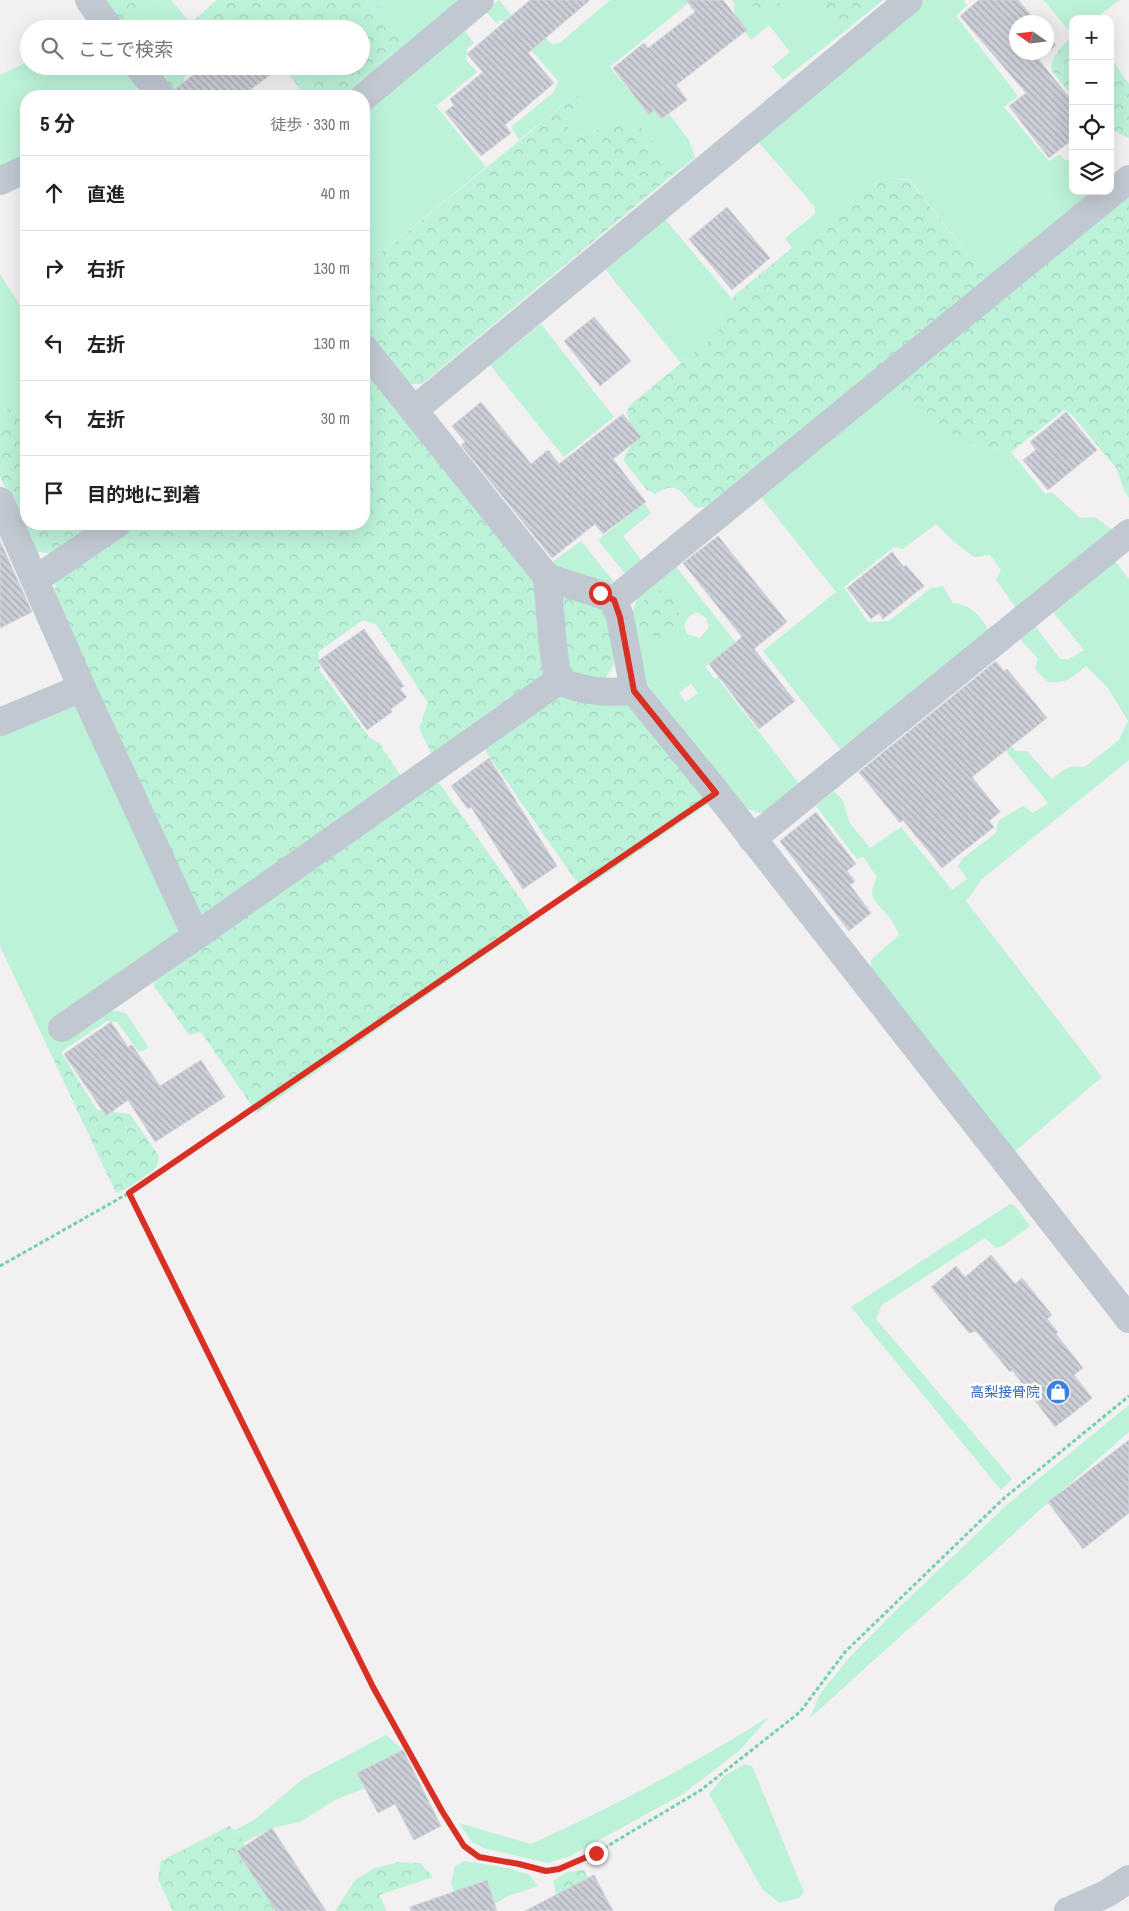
<!DOCTYPE html>
<html lang="ja">
<meta charset="utf-8">
<style>
:root{--surface:#fff;--page:#f6f6f6;--text:#222;--muted:#767676;--line:#e0e0e0}
body{margin:0;font-family:"Archivo Narrow","Noto Sans JP",sans-serif;background:var(--page);color:var(--text)}
.controls{position:absolute;right:15px;top:15px;display:grid;overflow:hidden;border-radius:10px;box-shadow:0 5px 20px #0002}
.controls button{width:45px;height:45px;display:grid;place-items:center;padding:0;border:0;border-bottom:1px solid var(--line);background:var(--surface);color:var(--text);font:25px sans-serif}
.compass{position:absolute;left:1009px;top:15px;width:45px;height:45px;border-radius:50%;background:var(--surface);box-shadow:0 5px 20px #0002;rotate:284deg}
.stop{position:absolute;width:15px;height:15px;margin:-11px;border:4px solid #d93025;border-radius:50%;background:#fff}
.stop.end{background:#d93025;border-color:#fff;box-shadow:0 1px 5px #0008}
.list{margin:0;padding:0;list-style:none}
h2{display:flex;justify-content:space-between;align-items:center;height:65px;margin:0;padding:0 20px;font-size:21px}
h2 small{font-size:16px;font-weight:400;color:var(--muted)}
.list li{display:grid;grid-template-columns:32px 1fr auto;gap:15px;align-items:center;box-sizing:border-box;height:75px;padding:0 20px;border-top:1px solid var(--line)}
.list b{display:block;font-size:19px;white-space:nowrap}
.list em{font-size:16px;font-style:normal;color:var(--muted)}
.icon{flex:none;width:28px;height:28px;fill:none;stroke:currentColor;stroke-width:2;stroke-linecap:round;stroke-linejoin:round}
.map{position:relative;flex:none;width:1129px;height:1911px;overflow:hidden}
.search{position:absolute;background:var(--surface);box-shadow:0 5px 20px #0002;left:20px;top:20px;width:350px;height:55px;display:flex;align-items:center;gap:12px;box-sizing:border-box;padding:0 18px;border-radius:28px;color:var(--muted);font-size:19px}
.panel{position:absolute;background:var(--surface);box-shadow:0 5px 20px #0002;left:20px;top:90px;width:350px;height:440px;border-radius:20px}
.map>svg:first-child{display:block}
</style>
<div class="map">
<svg width="1129" height="1911" viewBox="0 0 1129 1911">
<defs>
<pattern id="forest-crowns" width="20" height="18" patternUnits="userSpaceOnUse" patternTransform="scale(1.25)"><rect width="20" height="18" fill="#bcf2d8"/><path d="M2 6a3 3 0 1 1 6 0M12 15a3 3 0 1 1 6 0" fill="none" stroke="#a3d1bc"/></pattern>
<pattern id="building-back-hatch" width="6" height="6" patternUnits="userSpaceOnUse" patternTransform="scale(1.25)"><rect width="6" height="6" fill="#cbced6"/><path d="M-1 5l2 2M0 0l6 6M5-1l2 2" fill="none" stroke="#a7aab1"/></pattern>
</defs>
<rect width="100%" height="100%" fill="#f2f0f0"/>
<g fill="#bcf2d8" fill-rule="evenodd">
<path d="M 157,0 L 171,0 L 190,22 L 184,29 L 114,29 L 113,27 L 134,21 Z"/>
<path d="M 372,0 L 463,0 L 402,53 L 402,34 Z"/>
<path d="M 499,0 L 530,38 L 540,31 L 551,44 L 560,43 L 610,0 L 692,0 L 610,67 L 649,115 L 654,110 L 662,119 L 669,114 L 689,140 L 695,158 L 675,173 L 675,168 L 636,121 L 619,121 L 593,132 L 573,136 L 567,126 L 580,104 L 577,94 L 519,140 L 511,127 L 554,92 L 558,81 L 507,22 L 499,20 L 497,24 L 485,11 Z"/>
<path d="M 731,0 L 744,0 L 759,11 L 770,13 L 785,0 L 820,0 L 841,23 L 850,27 L 783,80 L 772,67 L 790,52 L 769,25 L 751,40 L 733,15 L 735,4 Z"/>
<path d="M 925,0 L 963,0 L 967,5 L 956,16 L 1018,96 L 1004,107 L 1049,161 L 1060,154 L 1065,160 L 1073,161 L 1073,191 L 1097,191 L 986,282 L 984,275 L 910,180 L 888,177 L 871,186 L 792,248 L 785,238 L 815,214 L 815,207 L 756,139 Z"/>
<path d="M 1044,0 L 1119,0 L 1095,19 L 1073,19 L 1073,36 Z"/>
<path d="M 464,30 L 474,43 L 467,49 L 466,60 L 477,72 L 436,106 L 486,167 L 364,267 L 364,111 Z"/>
<path d="M 29,61 L 29,66 L 123,66 L 135,81 L 138,96 L 26,96 L 26,160 L 0,173 L 0,75 Z"/>
<path d="M 664,218 L 732,299 L 723,313 L 718,333 L 681,363 L 604,268 Z"/>
<path d="M 0,274 L 26,315 L 26,397 L 0,414 Z"/>
<path d="M 541,324 L 614,417 L 564,457 L 490,365 Z"/>
<path d="M 894,387 L 910,408 L 976,445 L 1011,452 L 1045,494 L 1052,492 L 1080,518 L 1095,517 L 1114,531 L 1016,608 L 996,580 L 1001,570 L 990,555 L 974,557 L 953,541 L 936,524 L 903,549 L 894,547 L 844,587 L 868,622 L 889,621 L 931,588 L 943,586 L 953,603 C 972,605 982,617 990,633 L 840,749 L 763,651 L 836,592 L 760,496 Z"/>
<path d="M 644,503 L 651,513 L 623,536 L 642,561 L 626,575 L 598,540 Z"/>
<path d="M 581,541 L 614,582 L 600,584 L 548,565 Z"/>
<path d="M 1114,560 L 1129,579 L 1129,760 L 982,879 L 966,901 L 1102,1077 L 1012,1154 L 871,971 L 871,960 L 899,935 C 897,930 895,925 892,921 C 881,904 864,900 877,877 L 863,857 L 857,859 L 816,806 L 834,791 L 843,801 L 849,822 L 870,848 L 901,827 L 952,890 L 967,879 L 958,866 L 963,858 L 996,833 L 998,821 L 1023,806 L 1033,813 L 1048,803 L 983,723 L 989,716 L 1015,751 L 1027,751 L 1052,779 C 1063,769 1070,764 1085,767 L 1119,740 L 1128,721 L 1108,688 L 1086,666 C 1072,677 1067,684 1048,682 L 1035,669 L 1038,659 L 1019,638 L 1035,626 L 1060,659 L 1069,659 L 1084,650 L 1052,611 Z"/>
<path d="M 674,564 L 747,657 L 719,680 L 800,785 L 769,809 L 760,813 L 745,808 L 644,680 L 631,615 L 640,591 ZM 697,612 L 706,618 L 709,627 L 700,638 L 687,634 L 684,626 L 688,617 ZM 729,648 L 738,660 L 715,679 L 705,667 ZM 691,684 L 698,693 L 686,702 L 679,693 Z"/>
<path d="M 77,700 L 182,933 L 51,1024 L 62,1042 L 111,1010 L 126,1013 L 149,1048 L 139,1052 L 117,1022 L 107,1021 L 61,1052 L 49,1050 L 0,946 L 0,730 Z"/>
<path d="M 1010,1204 L 1015,1206 L 1030,1226 L 1004,1245 L 996,1248 L 985,1238 L 882,1305 L 876,1319 L 1012,1479 L 1001,1490 L 851,1307 Z"/>
<path d="M 1129,1405 L 1129,1432 L 1042,1508 L 810,1718 L 820,1694 L 849,1658 L 889,1617 L 1009,1503 Z"/>
<path d="M 769,1717 L 739,1751 L 683,1794 L 570,1856 L 548,1863 L 483,1848 L 472,1842 L 459,1823 L 531,1844 C 613,1807 693,1764 769,1717 Z"/>
<path d="M 386,1735 L 403,1750 L 358,1773 L 365,1788 L 335,1800 L 300,1822 L 272,1828 L 243,1843 L 240,1834 L 235,1830 L 254,1820 L 303,1779 Z"/>
<path d="M 745,1764 L 752,1766 L 804,1892 L 799,1898 L 779,1903 L 762,1889 L 709,1794 L 724,1776 Z"/>
<path d="M 464,1861 L 508,1868 L 530,1875 L 538,1886 L 508,1896 L 495,1904 L 486,1880 L 464,1888 L 472,1911 L 462,1911 L 451,1884 L 455,1866 Z"/>
</g>
<g fill="url(#forest-crowns)">
<path d="M 92,0 L 157,0 L 134,21 L 113,27 Z"/>
<path d="M 217,0 L 372,0 L 402,34 L 402,53 L 351,96 L 301,96 L 298,86 L 281,66 L 361,66 L 361,29 L 184,29 Z"/>
<path d="M 744,0 L 785,0 L 770,13 L 759,11 Z"/>
<path d="M 820,0 L 883,0 L 850,27 L 841,23 Z"/>
<path d="M 1073,36 L 1073,97 L 1051,70 C 1052,55 1062,45 1073,36 Z"/>
<path d="M 1110,57 L 1129,84 L 1129,138 L 1110,129 Z"/>
<path d="M 150,66 L 198,66 L 184,77 L 182,90 L 187,96 L 167,96 Z"/>
<path d="M 577,94 L 581,104 L 567,126 L 573,136 L 593,132 L 619,121 L 636,121 L 675,168 L 675,173 L 422,384 L 405,384 L 364,337 L 364,267 Z"/>
<path d="M 888,177 L 910,181 L 984,275 L 986,282 L 705,507 L 696,508 C 679,491 678,480 655,494 L 647,490 L 623,460 L 635,437 L 627,414 L 629,406 L 718,333 L 723,313 L 735,295 L 792,248 L 871,186 Z"/>
<path d="M 1129,190 L 1129,498 L 1125,492 L 1116,468 L 1072,415 L 1064,410 L 1011,452 L 976,445 L 941,429 L 910,408 L 894,387 Z"/>
<path d="M 364,375 L 377,378 L 539,581 L 545,678 L 433,757 L 419,728 L 428,703 L 376,624 L 363,620 L 318,652 L 320,671 L 369,737 L 379,743 L 403,779 L 205,922 L 197,918 L 54,602 L 56,575 L 132,524 L 364,524 Z"/>
<path d="M 26,397 L 26,524 L 98,524 L 52,554 L 33,551 L 0,476 L 0,414 Z"/>
<path d="M 663,589 L 673,597 L 679,615 L 671,632 L 660,638 L 645,632 L 635,619 C 641,601 645,596 663,589 Z"/>
<path d="M 568,595 L 604,606 L 612,619 L 614,664 L 603,682 L 567,673 L 557,599 Z"/>
<path d="M 561,695 L 591,704 L 622,703 L 632,707 L 708,804 L 585,888 L 574,878 L 486,752 L 486,743 Z"/>
<path d="M 429,783 L 440,784 L 528,910 L 533,922 L 257,1113 L 201,1032 L 189,1035 L 154,986 L 155,973 Z"/>
<path d="M 49,1050 L 61,1052 L 97,1110 L 130,1114 L 159,1156 L 157,1167 L 130,1187 L 116,1193 Z"/>
<path d="M 229,1826 L 240,1834 L 248,1855 L 285,1911 L 173,1911 L 158,1879 L 161,1861 Z"/>
<path d="M 398,1862 L 420,1863 L 433,1877 L 379,1895 L 387,1911 L 335,1911 L 356,1879 L 375,1868 Z"/>
<path d="M 584,1870 L 607,1911 L 561,1911 L 553,1881 L 567,1872 Z"/>
</g>
<g fill="url(#building-back-hatch)" stroke="#d3d5dc">
<path d="M 530,0 L 590,0 L 528,53 L 554,83 L 505,125 L 511,133 L 481,156 L 445,112 L 454,105 L 450,99 L 483,72 L 467,54 Z"/>
<path d="M 686,0 L 723,0 L 747,30 L 676,85 L 687,100 L 661,119 L 654,110 L 649,115 L 613,68 L 644,43 L 648,48 L 695,12 Z"/>
<path d="M 979,0 L 1018,0 L 1037,22 L 1016,22 L 1016,52 L 1046,52 L 1046,33 L 1056,45 L 1039,60 L 1073,102 L 1073,139 L 1049,158 L 1009,106 L 1026,93 L 960,16 Z"/>
<path d="M 205,66 L 282,66 L 242,96 L 176,96 L 175,89 Z"/>
<path d="M 727,207 L 770,258 L 732,290 L 689,239 Z"/>
<path d="M 594,317 L 631,361 L 600,386 L 564,341 Z"/>
<path d="M 481,402 L 531,464 L 548,450 L 559,464 L 623,414 L 641,437 L 613,459 L 646,502 L 603,534 L 595,524 L 552,558 L 461,445 L 465,442 L 452,426 Z"/>
<path d="M 1066,412 L 1097,450 L 1048,490 L 1023,460 L 1036,450 L 1030,442 Z"/>
<path d="M 718,536 L 787,622 L 754,649 L 795,701 L 759,729 L 709,664 L 742,637 L 683,563 Z"/>
<path d="M 0,541 L 32,612 L 0,628 Z"/>
<path d="M 892,552 L 904,567 L 906,565 L 924,586 L 883,619 L 879,613 L 871,619 L 847,588 Z"/>
<path d="M 364,629 L 404,686 L 400,689 L 407,697 L 391,709 L 392,712 L 367,730 L 318,661 Z"/>
<path d="M 996,661 L 1004,671 L 1007,669 L 1047,718 L 972,777 L 1000,812 L 989,821 L 994,827 L 942,868 L 903,820 L 900,823 L 859,772 Z"/>
<path d="M 489,758 L 557,866 L 523,889 L 471,807 L 468,809 L 451,786 Z"/>
<path d="M 816,812 L 856,864 L 847,871 L 855,881 L 850,885 L 871,913 L 849,931 L 780,841 Z"/>
<path d="M 111,1022 L 128,1047 L 132,1045 L 160,1086 L 201,1060 L 225,1097 L 155,1142 L 128,1100 L 106,1116 L 64,1054 Z"/>
<path d="M 991,1255 L 1015,1284 L 1022,1278 L 1052,1315 L 1047,1319 L 1058,1332 L 1056,1334 L 1083,1368 L 1074,1375 L 1092,1398 L 1055,1427 L 1012,1370 L 1010,1372 L 976,1331 L 969,1333 L 931,1287 L 956,1266 L 965,1277 Z"/>
<path d="M 1129,1440 L 1129,1513 L 1083,1549 L 1048,1502 Z"/>
<path d="M 403,1750 L 441,1826 L 414,1840 L 395,1804 L 378,1813 L 357,1773 Z"/>
<path d="M 272,1828 L 326,1911 L 276,1911 L 237,1851 Z"/>
<path d="M 594,1875 L 613,1911 L 525,1911 Z"/>
<path d="M 487,1880 L 497,1911 L 411,1911 L 410,1907 Z"/>
</g>
<g fill="none" stroke-linecap="round" stroke-linejoin="round">
<g stroke="#72d2b0" stroke-width="3" stroke-dasharray="4 2.5" stroke-linecap="butt">
<path d="M 129,1193 L 373,1687 L 442,1811 L 464,1846 L 479,1857 L 519,1864 L 546,1871 L 559,1869 L 596,1853 L 701,1790 L 800,1712 L 845,1652 L 1003,1499 L 1129,1396"/>
<path d="M 0,1266 L 129,1193 L 690,811"/>
</g>
<g stroke="#c0c8d2" stroke-width="28">
<path d="M 89,0 L 110,29"/>
<path d="M 138,66 L 161,96"/>
<path d="M 364,97 L 480,0"/>
<path d="M 0,181 L 26,169"/>
<path d="M 364,348 L 547,577 C 569,586 593,590 614,600 L 620,617 L 634,691 L 717,793 L 1129,1319"/>
<path d="M 414,410 L 909,0"/>
<path d="M 0,501 L 82,688 L 196,936"/>
<path d="M 547,577 L 553,647 L 558,681 C 588,692 602,693 634,691"/>
<path d="M 35,580 L 117,524"/>
<path d="M 614,600 L 1129,179"/>
<path d="M 0,722 L 82,688"/>
<path d="M 752,839 L 1129,533"/>
<path d="M 62,1028 L 196,936 L 558,681"/>
<path d="M 1068,1911 L 1106,1894 L 1129,1879"/>
</g>
</g>
<g fill="none" stroke-linecap="round" stroke-linejoin="round">
<path stroke="#d93025" stroke-width="6" d="M 596,1853 L 559,1869 L 546,1871 L 519,1864 L 479,1857 L 464,1846 L 442,1811 L 373,1687 L 129,1193 L 716,793 L 634,691 L 620,617 L 614,600 L 600,593"/>
</g>
<defs>
<symbol id="shop-disc" viewBox="-11 -11 22 22"><circle r="9.5" fill="#3f7fe0" stroke="#fff"/><path d="M-5-2.5h2.3a2.7 3.5 0 0 1 5.4 0H5L5.5 6h-11ZM-1.5-2.5h3a1.5 2.3 0 0 0-3 0Z" fill="#fff"/></symbol>
</defs>
<g fill-rule="evenodd">
<use href="#shop-disc" x="1044" y="1378" width="28" height="28"/>
</g>
<g text-anchor="middle" dominant-baseline="central" stroke-width="5" stroke-linejoin="round" paint-order="stroke">
<g font-size="14" fill="#366cbe" stroke="#fff" text-anchor="end">
<text x="1040" y="1392">高梨接骨院</text>
</g>
</g>
</svg>
<div class="controls">
<button>+</button>
<button>−</button>
<button><svg class="icon" aria-label="locate" viewBox="0 0 24 24"><circle cx="12" cy="12" r="6"/><path d="M12 2v4M12 18v4M2 12h4M18 12h4"/></svg></button>
<button><svg class="icon" aria-label="layers" viewBox="0 0 24 24"><path d="M12 4l9 5-9 5-9-5zM3 14l9 5 9-5"/></svg></button>
</div>
<svg class="compass" viewBox="-18 -18 36 36"><path d="M0-13l5 13h-10z" fill="#e53935"/><path d="M0 13l5-13h-10z" fill="#767676"/></svg>
<div class="stop" style="left:600px;top:593px"></div>
<div class="stop end" style="left:596px;top:1853px"></div>
<div class="search"><svg class="icon" aria-label="search" viewBox="0 0 24 24"><circle cx="10" cy="10" r="6"/><path d="M15 15l6 6"/></svg>ここで検索</div>
<section class="panel">
<h2>5 分<small>徒歩 · 330 m</small></h2>
<ul class="list">
<li><svg class="icon" aria-label="ahead" viewBox="0 0 24 24"><path d="M12 20V5M6 11l6-6 6 6"/></svg><div><b>直進</b></div><em>40 m</em></li>
<li><svg class="icon" aria-label="right" viewBox="0 0 24 24"><path d="M7 20v-9h11M14 6l5 5-5 5"/></svg><div><b>右折</b></div><em>130 m</em></li>
<li><svg class="icon" aria-label="left" viewBox="0 0 24 24"><path d="M17 20v-9H6M10 6l-5 5 5 5"/></svg><div><b>左折</b></div><em>130 m</em></li>
<li><svg class="icon" aria-label="left" viewBox="0 0 24 24"><path d="M17 20v-9H6M10 6l-5 5 5 5"/></svg><div><b>左折</b></div><em>30 m</em></li>
<li><svg class="icon" aria-label="arrive" viewBox="0 0 24 24"><path d="M6 21V4h12l-3 4 3 4H6"/></svg><div><b>目的地に到着</b></div></li>
</ul>
</section>
</div>
